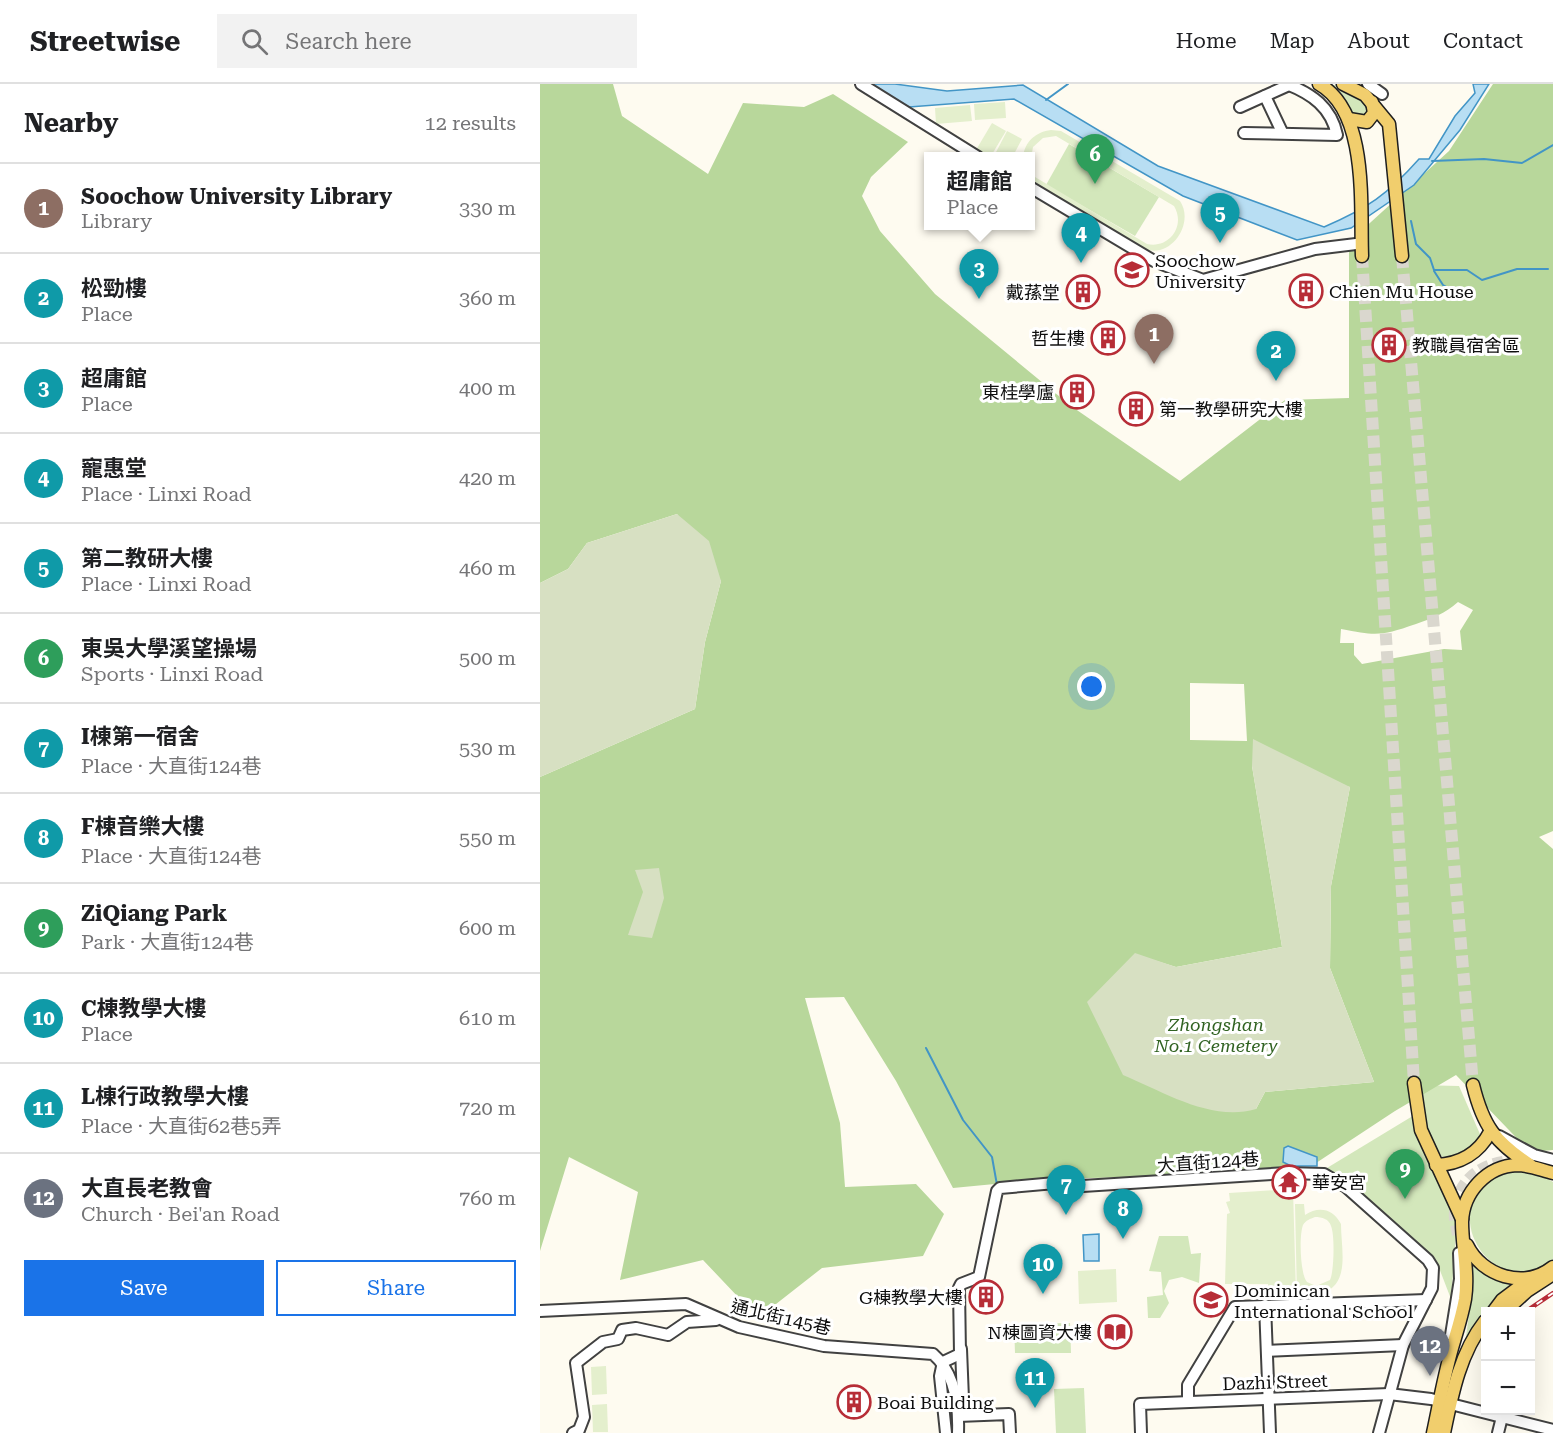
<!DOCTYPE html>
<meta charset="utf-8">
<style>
:root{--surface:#fff;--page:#f2f2f2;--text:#202124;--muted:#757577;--line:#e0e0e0;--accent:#1a73e8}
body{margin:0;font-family:"Roboto Serif","Noto Sans TC",serif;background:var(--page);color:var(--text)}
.controls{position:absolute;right:18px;bottom:18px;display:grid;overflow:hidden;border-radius:0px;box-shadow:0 6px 24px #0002}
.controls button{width:54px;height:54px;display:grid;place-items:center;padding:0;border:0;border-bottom:2px solid var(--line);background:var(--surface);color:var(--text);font:30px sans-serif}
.you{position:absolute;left:552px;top:603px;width:21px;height:21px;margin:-15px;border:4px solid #fff;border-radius:50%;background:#1a73e8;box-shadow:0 0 0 9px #1a73e833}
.badge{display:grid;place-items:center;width:39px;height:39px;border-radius:50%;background:var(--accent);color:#fff;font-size:20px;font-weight:700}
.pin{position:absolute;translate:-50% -50px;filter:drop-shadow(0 2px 3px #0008)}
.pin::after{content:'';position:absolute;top:32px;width:21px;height:18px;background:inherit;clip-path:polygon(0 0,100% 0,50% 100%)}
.popup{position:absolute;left:384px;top:68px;width:111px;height:78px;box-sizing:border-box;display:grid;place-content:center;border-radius:0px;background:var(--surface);filter:drop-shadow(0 2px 4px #0005);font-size:20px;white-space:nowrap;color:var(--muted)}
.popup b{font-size:22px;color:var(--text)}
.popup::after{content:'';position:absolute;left:50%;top:100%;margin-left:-12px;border:12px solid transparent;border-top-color:var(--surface)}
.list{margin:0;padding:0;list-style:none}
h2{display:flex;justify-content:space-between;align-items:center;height:78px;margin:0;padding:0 24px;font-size:26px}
h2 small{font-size:20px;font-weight:400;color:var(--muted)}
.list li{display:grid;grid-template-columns:39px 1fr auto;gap:18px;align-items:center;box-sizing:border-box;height:90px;padding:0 24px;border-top:2px solid var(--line)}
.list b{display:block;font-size:22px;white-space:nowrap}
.list p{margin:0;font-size:20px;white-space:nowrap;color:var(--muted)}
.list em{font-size:20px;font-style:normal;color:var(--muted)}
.actions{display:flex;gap:12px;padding:18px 24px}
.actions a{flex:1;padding:14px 0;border:2px solid var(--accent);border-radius:0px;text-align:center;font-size:21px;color:var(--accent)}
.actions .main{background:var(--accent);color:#fff}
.icon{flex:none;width:33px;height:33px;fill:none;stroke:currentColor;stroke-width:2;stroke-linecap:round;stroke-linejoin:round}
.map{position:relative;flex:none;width:1013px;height:1349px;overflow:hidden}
header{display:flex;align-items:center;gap:36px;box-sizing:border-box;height:84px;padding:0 30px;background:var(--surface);border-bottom:2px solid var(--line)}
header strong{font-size:28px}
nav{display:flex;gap:33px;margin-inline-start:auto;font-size:21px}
.search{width:420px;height:54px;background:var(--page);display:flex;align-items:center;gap:15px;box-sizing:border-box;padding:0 21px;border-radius:0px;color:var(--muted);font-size:22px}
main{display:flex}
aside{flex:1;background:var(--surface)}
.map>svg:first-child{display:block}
</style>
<header>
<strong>Streetwise</strong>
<div class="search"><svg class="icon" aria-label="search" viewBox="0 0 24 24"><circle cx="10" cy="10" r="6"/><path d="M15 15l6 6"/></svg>Search here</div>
<nav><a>Home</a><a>Map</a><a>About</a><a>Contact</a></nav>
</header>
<main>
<aside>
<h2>Nearby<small>12 results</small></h2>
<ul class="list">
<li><span class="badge" style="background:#8d6e63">1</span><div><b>Soochow University Library</b><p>Library</p></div><em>330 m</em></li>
<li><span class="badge" style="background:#0f9aa8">2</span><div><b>松勁樓</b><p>Place</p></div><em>360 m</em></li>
<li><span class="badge" style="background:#0f9aa8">3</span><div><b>超庸館</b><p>Place</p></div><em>400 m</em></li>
<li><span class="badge" style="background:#0f9aa8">4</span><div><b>寵惠堂</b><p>Place · Linxi Road</p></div><em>420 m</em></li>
<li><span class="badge" style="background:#0f9aa8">5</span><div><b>第二教研大樓</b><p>Place · Linxi Road</p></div><em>460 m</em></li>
<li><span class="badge" style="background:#2e9e5b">6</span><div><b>東吳大學溪望操場</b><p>Sports · Linxi Road</p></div><em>500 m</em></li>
<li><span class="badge" style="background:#0f9aa8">7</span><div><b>I棟第一宿舍</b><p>Place · 大直街124巷</p></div><em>530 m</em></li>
<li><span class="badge" style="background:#0f9aa8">8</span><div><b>F棟音樂大樓</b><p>Place · 大直街124巷</p></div><em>550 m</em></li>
<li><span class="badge" style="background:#2e9e5b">9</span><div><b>ZiQiang Park</b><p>Park · 大直街124巷</p></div><em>600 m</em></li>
<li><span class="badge" style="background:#0f9aa8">10</span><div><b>C棟教學大樓</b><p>Place</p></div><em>610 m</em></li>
<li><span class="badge" style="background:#0f9aa8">11</span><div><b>L棟行政教學大樓</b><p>Place · 大直街62巷5弄</p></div><em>720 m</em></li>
<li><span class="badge" style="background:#6b7280">12</span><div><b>大直長老教會</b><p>Church · Bei'an Road</p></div><em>760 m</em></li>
</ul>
<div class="actions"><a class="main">Save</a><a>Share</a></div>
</aside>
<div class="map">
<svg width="1013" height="1349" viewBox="0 0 1013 1349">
<rect width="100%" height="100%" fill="#fefbf0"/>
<g fill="#d3e7bb">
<path d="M 786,0 C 804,0 823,14 831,29 L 817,36 Z"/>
<path d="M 529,60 L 619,113 L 595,152 L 506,101 Z"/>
<path d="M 876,1001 L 919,1002 L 943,1057 L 912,1076 L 895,1070 Z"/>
<path d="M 876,1030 L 917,1135 L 911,1215 L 896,1176 L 799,1095 L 782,1087 Z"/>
<path d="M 979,1086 L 996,1088 L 1013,1098 L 1013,1175 C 949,1229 881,1104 979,1086 Z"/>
<path d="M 619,1152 L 648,1152 L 651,1170 L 661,1169 L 659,1199 L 642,1193 L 629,1196 L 624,1207 L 629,1219 L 620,1234 L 608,1234 L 607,1213 L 623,1211 L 621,1188 L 609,1187 Z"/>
<path d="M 931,1181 L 950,1193 L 973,1200 L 951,1227 L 945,1228 L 945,1234 L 925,1260 L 933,1201 Z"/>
<path d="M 530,1239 L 531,1269 L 475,1269 L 474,1240 Z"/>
<path d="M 544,1304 L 546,1349 L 516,1349 L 514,1305 Z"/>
</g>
<path fill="#b8d79b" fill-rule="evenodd" d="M 0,0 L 73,0 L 82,32 L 168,90 L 203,19 L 264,23 L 293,10 L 368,58 L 331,93 L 322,112 L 340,147 L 395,210 L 531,322 L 640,397 L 745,316 L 809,314 L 809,158 L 909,67 L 953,0 L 1013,0 L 1013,747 L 999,753 L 1013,765 L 1013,1066 L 990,1068 L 916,991 L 855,1027 L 773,1081 L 593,1093 L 507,1095 L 413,1104 L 356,997 L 304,913 L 265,914 L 300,1039 L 305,1103 L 376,1100 L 404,1130 L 383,1172 L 282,1184 L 218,1234 L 163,1176 L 80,1196 L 98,1108 L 29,1073 L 0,1167 L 0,693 L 155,625 L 165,558 L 181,497 L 137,430 L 47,459 L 28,485 L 0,499 ZM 918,518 L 933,526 L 920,547 L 922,566 L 904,565 L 822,580 L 814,571 L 814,559 L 800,559 L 801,545 C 837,552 841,552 876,540 C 893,534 904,530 918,518 ZM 650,599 L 704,600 L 707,657 L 650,656 ZM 712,682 L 810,703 L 791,802 L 790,884 L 834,998 L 725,1008 L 716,1025 L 594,870 L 636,883 L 742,863 Z"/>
<g fill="#d7e0c2">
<path d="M 137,430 L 169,457 L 181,497 L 165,558 L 155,625 L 0,693 L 0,499 L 28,485 L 47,459 Z"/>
<path d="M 713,655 L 810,703 L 791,802 L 790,884 L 834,998 L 725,1008 L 716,1025 C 671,1038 624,1008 583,991 L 547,918 L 595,869 L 636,883 L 742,863 L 712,682 Z"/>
<path d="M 119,784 L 124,814 L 112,854 L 88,851 L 103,808 L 95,786 Z"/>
</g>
<g fill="#e4efcd" fill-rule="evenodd">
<path d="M 465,18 L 466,34 L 435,36 L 434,20 Z"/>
<path d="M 430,21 L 432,37 L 396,40 L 395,24 Z"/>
<path d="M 452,39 L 466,47 L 451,72 L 436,66 Z"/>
<path d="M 511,46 L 521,47 L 640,117 C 655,139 631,175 605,165 L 491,99 L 490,73 L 483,73 C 485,57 496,48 511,46 ZM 516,52 L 634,122 C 646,142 629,165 607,160 L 495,93 L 490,80 L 493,63 L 503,54 Z"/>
<path d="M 467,47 L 482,55 L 473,72 L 454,72 Z"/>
<path d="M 753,1105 L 756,1210 L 729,1211 L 728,1200 L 685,1200 L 687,1130 L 690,1129 L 686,1118 L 690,1117 L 689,1109 Z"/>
<path d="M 755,1120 L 764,1120 L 765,1131 C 778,1122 793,1124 801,1140 C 801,1166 811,1200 781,1210 L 764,1203 L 764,1212 L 757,1212 ZM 775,1133 C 782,1133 789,1135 791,1142 C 795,1151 794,1188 790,1196 L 776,1202 L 767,1198 C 760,1190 759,1151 763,1141 C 766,1136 770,1135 775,1133 Z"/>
<path d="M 576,1185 L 577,1218 L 539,1220 L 538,1187 Z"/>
<path d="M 66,1282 L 67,1310 L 52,1311 L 51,1283 Z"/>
<path d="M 67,1320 L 68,1348 L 53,1348 L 52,1321 Z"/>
</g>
<g fill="#b8def3" stroke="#4295c6" stroke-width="1.5">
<path d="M 326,0 L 355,0 L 407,7 L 483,1 L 618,82 L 784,143 C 828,124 847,111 879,75 L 889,75 L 915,32 L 935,9 L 933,0 L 949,0 L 920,46 L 874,101 L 811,144 L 757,156 L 643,112 L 474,15 L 369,23 Z"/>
<path d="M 748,1062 L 777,1073 L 777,1082 L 751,1082 L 743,1078 L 744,1064 Z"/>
<path d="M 559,1150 L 559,1177 L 544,1177 L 543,1151 Z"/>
</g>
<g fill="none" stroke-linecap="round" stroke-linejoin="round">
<g stroke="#4295c6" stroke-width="2">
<path d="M 506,16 L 528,0"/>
<path d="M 892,77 L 944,75 L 982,79 L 1013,61"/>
<path d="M 871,137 L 876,160 L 890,174 L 894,186 L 927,186 L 942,196 L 977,185 L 1008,185"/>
<path d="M 894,187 L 903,201 L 928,215"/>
<path d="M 386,964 L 423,1036 L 452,1073 L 457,1101"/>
</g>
<path stroke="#dad7ce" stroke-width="10" stroke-dasharray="10 5" stroke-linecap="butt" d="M 917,1151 C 916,1144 913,1135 914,1128 C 918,1083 960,1070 998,1078"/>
<g stroke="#dad7ce" stroke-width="12" stroke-dasharray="12 6" stroke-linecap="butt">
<path d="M 822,172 L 874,999"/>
<path d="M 862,172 L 933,1001"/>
</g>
<defs>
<g id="minor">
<path d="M 321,0 L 438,73"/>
<path d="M 828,0 L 842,10"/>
<path d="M 725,12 L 742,48"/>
<path d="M 700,23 L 749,1"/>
<path d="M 704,49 L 797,51 C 791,23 772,10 747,0"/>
<path d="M 490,103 L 614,177 L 663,196 L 775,165 L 816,160"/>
<path d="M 959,1052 L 994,1071 L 1013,1076"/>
<path d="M 725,1221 L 730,1349"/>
<path d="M 0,1227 L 146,1220 L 199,1243 L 284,1262 L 393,1270 C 415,1289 419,1321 418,1349"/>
<path d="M 911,1251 L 920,1195 L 919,1169"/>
<path d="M 421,1265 L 423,1315 L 418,1332 L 469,1330 L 470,1349"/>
<path d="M 727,1267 L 863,1261"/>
<path d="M 403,1278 L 420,1270 L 419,1204 L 421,1200 L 439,1193 L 457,1107 L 460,1104 L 515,1099 L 527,1103 L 746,1089 L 784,1090 L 806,1103 L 888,1176 L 893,1184 L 892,1204 L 863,1261 L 839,1349"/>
<path d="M 403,1278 L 400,1292 L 406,1349"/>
<path d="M 648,1317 L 648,1301 L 695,1223 L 886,1216"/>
<path d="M 33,1349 L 39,1346 L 44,1333 L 36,1279 L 63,1258 L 78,1255 L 82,1246 L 96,1244 L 128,1251 L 147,1238 L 176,1236"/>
<path d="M 601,1349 L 600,1320 L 849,1310 L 891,1315 L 1013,1346"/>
<path d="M 958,1349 L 962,1333"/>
</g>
<g id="major">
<path d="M 779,0 C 829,28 820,123 822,172"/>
<path d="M 803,0 L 825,11 L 849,40 L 862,172"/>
<path d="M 809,35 L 827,38 L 834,29 L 832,18"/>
<path d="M 874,999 L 881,1046 L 922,1135"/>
<path d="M 933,1001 C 943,1042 955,1058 990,1081"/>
<path d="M 896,1081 C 920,1080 939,1069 950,1048"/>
<path d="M 927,1161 C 942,1192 984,1206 1013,1183"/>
<path d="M 953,1228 L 962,1216 L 990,1195"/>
<path d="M 964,1228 L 987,1207 L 1013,1190"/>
<path d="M 893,1349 C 899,1321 904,1292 912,1264 C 917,1247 922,1232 925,1215 C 929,1188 922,1164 922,1138 C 923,1108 947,1082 977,1081 C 990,1081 1001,1086 1013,1089"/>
<path d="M 904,1349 C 912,1310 920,1269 945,1237"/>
</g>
</defs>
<use href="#minor" stroke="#414141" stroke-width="14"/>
<use href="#major" stroke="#1f1f1f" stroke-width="15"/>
<use href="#minor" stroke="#fff" stroke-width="10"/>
<use href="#major" stroke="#f1ce6d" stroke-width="12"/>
<defs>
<path id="rail" d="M 985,1228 L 1013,1209"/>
</defs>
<use href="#rail" stroke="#b72d37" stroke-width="4.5"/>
<use href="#rail" stroke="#fff" stroke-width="2" stroke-dasharray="7" stroke-linecap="butt"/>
</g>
<defs>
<symbol id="university-ring" viewBox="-11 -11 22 22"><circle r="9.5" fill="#fff" stroke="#b72d37" stroke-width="1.5"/><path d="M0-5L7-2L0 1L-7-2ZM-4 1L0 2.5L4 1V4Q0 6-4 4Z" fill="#b72d37"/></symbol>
<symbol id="building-ring" viewBox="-11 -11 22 22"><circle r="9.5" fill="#fff" stroke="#b72d37" stroke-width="1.5"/><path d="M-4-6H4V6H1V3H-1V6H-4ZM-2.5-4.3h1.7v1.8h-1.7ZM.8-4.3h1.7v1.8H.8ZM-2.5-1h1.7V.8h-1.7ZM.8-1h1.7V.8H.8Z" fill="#b72d37"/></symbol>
<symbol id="temple-ring" viewBox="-11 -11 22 22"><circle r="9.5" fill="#fff" stroke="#b72d37" stroke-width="1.5"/><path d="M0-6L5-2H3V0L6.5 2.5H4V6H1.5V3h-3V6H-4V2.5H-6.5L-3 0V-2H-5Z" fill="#b72d37"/></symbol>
<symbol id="school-ring" viewBox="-11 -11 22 22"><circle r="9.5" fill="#fff" stroke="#b72d37" stroke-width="1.5"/><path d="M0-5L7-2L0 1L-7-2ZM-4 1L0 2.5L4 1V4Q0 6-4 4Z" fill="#b72d37"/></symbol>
<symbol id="library-ring" viewBox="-11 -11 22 22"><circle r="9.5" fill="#fff" stroke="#b72d37" stroke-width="1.5"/><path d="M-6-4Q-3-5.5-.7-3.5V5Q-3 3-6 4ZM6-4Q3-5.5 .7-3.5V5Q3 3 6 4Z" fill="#b72d37"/></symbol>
</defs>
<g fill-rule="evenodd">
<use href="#university-ring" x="573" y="167" width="38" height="38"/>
<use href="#building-ring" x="747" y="188" width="38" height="38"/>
<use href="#building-ring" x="524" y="189" width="38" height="38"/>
<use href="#building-ring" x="549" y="235" width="38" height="38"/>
<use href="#building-ring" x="830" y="242" width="38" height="38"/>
<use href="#building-ring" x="518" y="289" width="38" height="38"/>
<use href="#building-ring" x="577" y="306" width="38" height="38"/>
<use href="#temple-ring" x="730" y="1079" width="38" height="38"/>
<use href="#building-ring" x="427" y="1194" width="38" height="38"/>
<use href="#school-ring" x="652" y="1197" width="38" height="38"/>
<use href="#library-ring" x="556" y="1229" width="38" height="38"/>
<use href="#building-ring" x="295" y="1299" width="38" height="38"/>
</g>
<g text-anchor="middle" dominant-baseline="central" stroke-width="6" stroke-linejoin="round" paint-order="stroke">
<g font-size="18" fill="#0e0e0e" stroke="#fff" text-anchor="start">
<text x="615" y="176">Soochow<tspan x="615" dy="21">University</tspan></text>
<text x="789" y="207">Chien Mu House</text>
<text x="520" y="208" text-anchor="end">戴蓀堂</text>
<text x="545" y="254" text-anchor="end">哲生樓</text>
<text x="872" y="261">教職員宿舍區</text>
<text x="514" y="308" text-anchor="end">東桂學廬</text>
<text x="619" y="325">第一教學研究大樓</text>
<text x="772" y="1098">華安宮</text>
<text x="694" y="1206">Dominican<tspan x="694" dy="21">International School</tspan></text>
<text x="423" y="1213" text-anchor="end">G棟教學大樓</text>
<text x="552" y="1248" text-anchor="end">N棟圖資大樓</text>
<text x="337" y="1318">Boai Building</text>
</g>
<g font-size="18" font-style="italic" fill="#316322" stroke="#fff">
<text x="676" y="940">Zhongshan<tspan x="676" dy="21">No.1 Cemetery</tspan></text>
</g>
<g font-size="18" fill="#0e0e0e" stroke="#fff">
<text transform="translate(668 1078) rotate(-4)">大直街124巷</text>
<text transform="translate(241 1233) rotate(13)">通北街145巷</text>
<text transform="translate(735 1298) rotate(-2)">Dazhi Street</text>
</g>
</g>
</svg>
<div class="controls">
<button>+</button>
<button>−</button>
</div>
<div class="you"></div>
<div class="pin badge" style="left:614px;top:280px;background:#8d6e63">1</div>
<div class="pin badge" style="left:736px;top:297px;background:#0f9aa8">2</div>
<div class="pin badge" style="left:439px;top:215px;background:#0f9aa8">3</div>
<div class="popup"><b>超庸館</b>Place</div>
<div class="pin badge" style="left:541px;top:179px;background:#0f9aa8">4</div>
<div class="pin badge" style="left:680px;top:159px;background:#0f9aa8">5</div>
<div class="pin badge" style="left:555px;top:100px;background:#2e9e5b">6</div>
<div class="pin badge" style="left:526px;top:1131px;background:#0f9aa8">7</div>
<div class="pin badge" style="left:583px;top:1155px;background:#0f9aa8">8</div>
<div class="pin badge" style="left:865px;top:1115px;background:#2e9e5b">9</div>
<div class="pin badge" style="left:503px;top:1210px;background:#0f9aa8">10</div>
<div class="pin badge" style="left:495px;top:1324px;background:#0f9aa8">11</div>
<div class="pin badge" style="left:890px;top:1292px;background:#6b7280">12</div>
</div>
</main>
